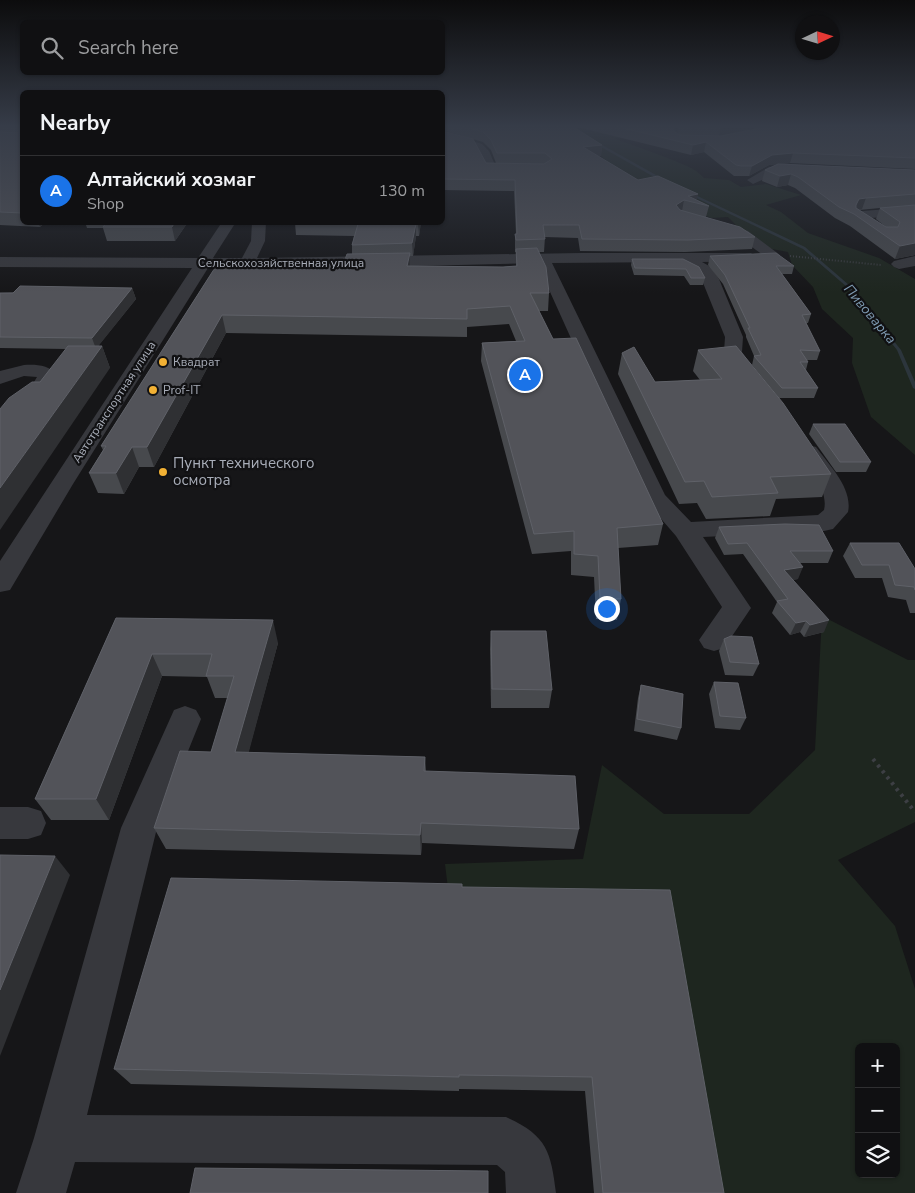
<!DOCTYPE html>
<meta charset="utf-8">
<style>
:root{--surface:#101012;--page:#19191b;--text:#f1f3f6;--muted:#9c9d9f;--line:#303032;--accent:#1a73e8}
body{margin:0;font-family:"Nunito Sans",sans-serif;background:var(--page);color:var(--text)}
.controls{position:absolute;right:15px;bottom:15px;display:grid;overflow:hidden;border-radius:8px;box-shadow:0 1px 4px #0004}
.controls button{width:45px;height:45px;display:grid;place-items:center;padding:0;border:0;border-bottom:1px solid var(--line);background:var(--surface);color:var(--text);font:25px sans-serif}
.compass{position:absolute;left:795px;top:15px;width:45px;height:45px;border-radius:50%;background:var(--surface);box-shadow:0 1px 4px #0004;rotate:86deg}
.you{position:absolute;left:606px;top:608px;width:18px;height:18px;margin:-12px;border:4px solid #fff;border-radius:50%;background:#1a73e8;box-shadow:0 0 0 8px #1a73e833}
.badge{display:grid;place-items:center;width:32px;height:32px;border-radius:50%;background:var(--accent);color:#fff;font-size:16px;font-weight:700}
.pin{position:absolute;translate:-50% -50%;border:2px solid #fff;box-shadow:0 1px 5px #0006}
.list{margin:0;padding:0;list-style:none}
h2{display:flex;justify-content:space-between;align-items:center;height:65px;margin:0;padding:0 20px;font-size:21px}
h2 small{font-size:16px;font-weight:400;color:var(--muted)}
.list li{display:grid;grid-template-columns:32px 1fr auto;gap:15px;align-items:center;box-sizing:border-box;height:70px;padding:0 20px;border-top:1px solid var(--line)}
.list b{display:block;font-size:19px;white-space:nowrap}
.list p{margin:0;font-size:16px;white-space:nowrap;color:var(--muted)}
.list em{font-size:16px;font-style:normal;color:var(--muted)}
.icon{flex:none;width:28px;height:28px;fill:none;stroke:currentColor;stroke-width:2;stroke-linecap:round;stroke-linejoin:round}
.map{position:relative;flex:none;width:915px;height:1193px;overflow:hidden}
.search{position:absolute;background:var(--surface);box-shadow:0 1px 4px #0004;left:20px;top:20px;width:425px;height:55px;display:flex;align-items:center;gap:12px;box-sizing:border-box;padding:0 18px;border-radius:8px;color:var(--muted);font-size:19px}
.panel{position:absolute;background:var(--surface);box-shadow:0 1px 4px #0004;left:20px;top:90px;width:425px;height:135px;border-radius:8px}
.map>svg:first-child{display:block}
</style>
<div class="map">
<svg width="915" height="1193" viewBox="0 0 915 1193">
<rect width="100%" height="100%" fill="#161618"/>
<g fill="#1e261f" fill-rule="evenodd">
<path d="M 559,126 L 702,126 L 636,130 L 615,139 C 634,145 652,152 670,159 C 684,165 694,167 704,178 L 729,180 L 741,187 L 766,184 L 801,195 L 766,205 L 781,212 L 808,233 L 879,258 L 915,279 L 915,455 L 871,417 L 852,363 L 853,338 L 822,309 L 813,287 L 792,265 L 788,252 L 772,249 L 739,237 L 740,229 L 728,217 L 711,218 L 633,183 L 601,156 Z"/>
<path d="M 822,616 L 908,660 L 915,660 L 915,822 L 838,860 L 895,926 L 915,989 L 915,1193 L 722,1193 L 449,897 L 445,864 L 583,859 L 602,765 L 664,814 L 749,814 L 815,750 ZM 859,1047 L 896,1047 L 896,1174 L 859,1174 Z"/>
</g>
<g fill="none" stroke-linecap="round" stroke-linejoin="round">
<g fill="#2c353c" fill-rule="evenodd">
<path d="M 595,141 L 665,180 L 666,181 L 663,182 L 594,143 Z"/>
<path d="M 689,192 L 805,247 L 849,285 L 901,350 L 915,382 L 915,389 L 913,388 L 897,350 L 847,287 L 803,249 L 688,194 Z"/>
</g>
<path stroke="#3d3f44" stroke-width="2" stroke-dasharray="1 2" stroke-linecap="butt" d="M 790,256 L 881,265"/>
<path stroke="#3d3f44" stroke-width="4" stroke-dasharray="3 4.5" stroke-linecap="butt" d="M 873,759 L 915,812"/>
<g fill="#37383d" fill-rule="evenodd">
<path d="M 442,132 L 482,144 L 489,151 L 495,165 L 519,165 L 525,169 L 519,173 L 486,172 L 478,152 L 474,148 L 442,139 Z"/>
<path d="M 800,165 L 806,169 L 804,172 L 775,174 L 753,184 L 747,180 L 769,167 Z"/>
<path d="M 915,207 L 915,215 L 870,218 L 891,233 L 889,236 L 879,236 L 853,218 L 857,212 L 862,211 Z"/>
<path d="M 222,222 L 236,222 L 213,258 L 242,258 L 251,241 L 252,222 L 266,222 L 265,241 L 257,258 L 581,253 L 751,253 L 754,256 L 751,259 L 746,261 L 702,262 L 711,267 L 719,279 L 743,337 L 742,352 L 760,379 L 757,383 L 750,385 L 743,383 L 724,352 L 725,337 L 699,273 L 679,262 L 552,263 L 665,495 L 691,522 L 818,515 L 824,510 C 829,489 808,467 797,452 L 800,447 L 808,445 L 816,447 C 829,465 853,488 848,512 L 833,529 L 824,531 L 703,537 L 751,608 L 724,648 L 714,651 L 704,648 L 699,640 L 722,607 L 676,536 L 643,498 L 537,263 L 418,266 L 208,268 L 73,484 L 10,590 L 0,592 L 0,561 L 192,268 L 0,267 L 0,257 L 198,258 Z"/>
<path d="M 733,227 L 748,231 L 780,255 L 777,258 L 767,258 L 738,237 L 728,234 L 726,231 L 728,228 Z"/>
<path d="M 915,256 L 915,266 L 899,269 L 894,267 L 891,264 L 894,261 Z"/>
<path d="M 24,365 C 35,364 50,365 57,375 C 49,400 26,420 0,426 L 0,412 L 28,392 L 37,377 L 24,376 L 0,384 L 0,371 Z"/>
<path d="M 185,706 L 196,710 L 201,719 L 157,828 L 87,1115 L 506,1117 C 547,1135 551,1152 556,1193 L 506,1193 L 505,1172 L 497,1165 L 75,1162 L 66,1193 L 16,1193 L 34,1138 L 121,828 L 174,710 Z"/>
<path d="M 0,807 L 28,807 L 41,811 L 46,823 L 41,835 L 28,839 L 0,839 Z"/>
</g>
</g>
<g fill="#47494d" fill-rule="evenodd">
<path d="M 0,126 L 22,126 L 22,222 L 46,222 L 40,227 L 0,225 Z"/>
<path d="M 442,126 L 572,126 L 602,145 L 601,156 L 598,156 L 638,180 L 697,200 L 709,206 L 706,217 L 755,237 L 752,249 L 685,252 L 580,251 L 578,238 L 545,237 L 544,252 L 539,252 L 549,293 L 548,311 L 539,311 L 553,339 L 663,524 L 658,545 L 618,548 L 621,599 L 617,620 L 596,619 L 594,577 L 571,575 L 571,551 L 532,554 L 481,361 L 482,343 L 516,341 L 509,324 L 467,327 L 467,337 L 226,333 L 154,467 L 139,467 L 124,494 L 98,493 L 89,473 L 103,450 L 101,446 L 218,263 L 343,265 L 352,254 L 352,245 L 354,236 L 296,235 L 295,223 L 421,222 L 419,236 L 416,236 L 413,256 L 410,256 L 410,266 L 503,267 L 516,266 L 516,252 L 515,252 L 515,234 L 516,234 L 514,191 L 442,190 L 442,131 L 486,163 L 544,164 L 496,163 L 491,150 L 483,142 L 442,130 Z"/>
<path d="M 573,126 L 766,126 L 721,136 L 915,126 L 915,169 L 790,163 L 780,164 L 915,170 L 915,255 L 895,259 L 850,226 L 835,218 L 795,188 L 788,185 L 777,187 L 762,181 L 765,170 L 778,164 L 769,165 L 749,176 L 734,176 L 704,152 L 691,155 ZM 880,208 L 876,219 L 886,227 L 859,210 Z"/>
<path d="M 85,222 L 188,222 L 175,241 L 107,241 L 103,228 L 87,228 Z"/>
<path d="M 710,256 L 794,266 L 792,274 L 782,274 L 811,314 L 808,323 L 806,323 L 820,351 L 817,360 L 807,360 L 808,362 L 806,370 L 818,388 L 814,398 L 779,398 L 752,365 L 754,356 L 746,337 L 746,335 L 723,284 L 708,265 Z"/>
<path d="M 632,259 L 699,267 L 705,278 L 703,285 L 690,285 L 684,276 L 634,275 L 631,265 Z"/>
<path d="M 132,288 L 136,299 L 98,346 L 102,346 L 110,368 L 66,349 L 0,348 L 0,293 Z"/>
<path d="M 698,350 L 831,474 L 822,497 L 776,499 L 770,516 L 706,519 L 697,503 L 679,504 L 618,374 L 622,353 L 655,382 L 700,380 L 693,371 Z"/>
<path d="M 813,424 L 871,462 L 866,472 L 836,472 L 809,434 Z"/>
<path d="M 719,527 L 833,551 L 828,563 L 799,563 L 798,579 L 792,580 L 824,632 L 804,637 L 800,632 L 790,635 L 772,613 L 777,602 L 743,554 L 724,555 L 715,538 Z"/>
<path d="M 850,543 L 915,569 L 915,613 L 910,613 L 906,600 L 888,597 L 882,578 L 855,578 L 843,556 Z"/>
<path d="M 116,618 L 278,643 L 248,753 L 425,757 L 426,771 L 579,829 L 574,849 L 422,843 L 421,855 L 166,849 L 154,828 L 211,752 L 228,698 L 215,698 L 207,677 L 162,676 L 109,820 L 51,820 L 35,799 Z"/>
<path d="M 491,631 L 552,690 L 549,708 L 491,708 L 490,649 Z"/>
<path d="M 724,639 L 759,664 L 753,676 L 725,675 L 719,651 Z"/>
<path d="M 714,682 L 746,718 L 740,730 L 715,728 L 709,694 Z"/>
<path d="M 641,685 L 681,728 L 677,740 L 634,731 L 638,698 Z"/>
<path d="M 462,887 L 724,1193 L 594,1193 L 585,1091 L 459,1089 L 459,1091 L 131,1084 L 114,1069 Z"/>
</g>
<g fill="#2f3033">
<path d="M 677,126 L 679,126 L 677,135 L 672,129 Z"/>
<path d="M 721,126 L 766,126 L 719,136 Z"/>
<path d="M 706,142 L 704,152 L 691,155 L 693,145 Z"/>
<path d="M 602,145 L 601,156 L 582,158 L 583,147 Z"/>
<path d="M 793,153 L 790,163 L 769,165 L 749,176 L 752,166 L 772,155 Z"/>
<path d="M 791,174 L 788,185 L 777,187 L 780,176 Z"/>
<path d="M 698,194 L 696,203 L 688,196 Z"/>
<path d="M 866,198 L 862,209 L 855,211 L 856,205 L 859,199 Z"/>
<path d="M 684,200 L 682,211 L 674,217 L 676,205 Z"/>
<path d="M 38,222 L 46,222 L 40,227 Z"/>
<path d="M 175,222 L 188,222 L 175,241 L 172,227 Z"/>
<path d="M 419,222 L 421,222 L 419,236 L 418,224 Z"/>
<path d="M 416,224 L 416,236 L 413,256 L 412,243 Z"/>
<path d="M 915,243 L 915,255 L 895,259 L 900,246 Z"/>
<path d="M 410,253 L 410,269 L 407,266 Z"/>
<path d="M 132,288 L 136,299 L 96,349 L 92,338 Z"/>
<path d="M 222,315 L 226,333 L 154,467 L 147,447 Z"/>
<path d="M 102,346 L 110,368 L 0,530 L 0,488 Z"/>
<path d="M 132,447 L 139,467 L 124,494 L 116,473 Z"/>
<path d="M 803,567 L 798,579 L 779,582 L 784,570 Z"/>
<path d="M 273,620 L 278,643 L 243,774 L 235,752 Z"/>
<path d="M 829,620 L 824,632 L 804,637 L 810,625 Z"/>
<path d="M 806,621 L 800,632 L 790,635 L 796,623 Z"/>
<path d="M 152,654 L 162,676 L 109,820 L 96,799 Z"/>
<path d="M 421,823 L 422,843 L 421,855 L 420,835 Z"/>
<path d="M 55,856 L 70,875 L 0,1056 L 0,990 Z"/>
</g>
<g fill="#525359" stroke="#5f6168">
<path d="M 20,126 L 22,126 L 22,213 L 0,212 L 0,132 L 18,133 Z"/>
<path d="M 463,126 L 572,126 L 602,145 L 583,147 L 638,180 L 658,176 L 698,194 L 688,196 L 709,206 L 684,200 L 676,205 L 680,210 L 740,227 L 755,237 L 688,240 L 582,239 L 579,225 L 543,225 L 545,239 L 516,240 L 515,234 L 517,234 L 515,180 L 442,179 L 442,131 L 473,139 L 486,163 L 544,164 L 552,159 L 545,153 L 497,153 L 491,140 L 483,132 Z"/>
<path d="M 615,126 L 677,126 L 672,129 L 679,135 L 721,136 L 771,126 L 915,126 L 915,158 L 793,153 L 772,155 L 752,166 L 741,166 L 736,165 L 706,142 L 693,145 Z"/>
<path d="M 778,164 L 915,170 L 915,194 L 866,198 L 859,199 L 856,205 L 856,208 L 886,227 L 898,227 L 900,222 L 880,208 L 915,205 L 915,243 L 900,246 L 854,214 L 839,207 L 798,177 L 791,174 L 780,176 L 765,170 Z"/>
<path d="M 107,222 L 175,222 L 172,227 L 103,227 Z"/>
<path d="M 295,222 L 419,222 L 418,224 L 416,224 L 412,243 L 352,245 L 358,224 L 295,223 Z"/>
<path d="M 537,248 L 546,267 L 549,293 L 530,293 L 553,339 L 576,338 L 663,524 L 617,528 L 621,599 L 600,598 L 598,556 L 574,554 L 574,531 L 534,534 L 482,343 L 525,341 L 510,306 L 467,309 L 467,319 L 222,315 L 147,447 L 132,447 L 116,473 L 89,473 L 106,446 L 101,446 L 218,263 L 343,265 L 347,254 L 410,253 L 407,266 L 503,267 L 517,266 L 516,249 Z"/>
<path d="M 776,253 L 794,266 L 776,266 L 811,314 L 802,315 L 820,351 L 800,350 L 808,362 L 800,362 L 818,388 L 782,388 L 754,356 L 761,355 L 748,328 L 750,328 L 725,275 L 710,256 Z"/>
<path d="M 632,259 L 683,259 L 699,267 L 705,278 L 691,278 L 686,269 L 635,268 Z"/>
<path d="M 20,286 L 132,288 L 92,338 L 0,337 L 0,293 L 13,293 Z"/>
<path d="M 68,346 L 102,346 L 0,488 L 0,409 L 9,398 L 32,382 L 40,382 Z"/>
<path d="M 736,346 L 783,403 L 831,474 L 770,477 L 778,493 L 712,497 L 704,481 L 685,482 L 622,353 L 634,347 L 655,382 L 722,379 L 698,350 Z"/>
<path d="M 813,424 L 845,424 L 871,462 L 840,462 Z"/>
<path d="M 785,524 L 819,525 L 833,551 L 790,551 L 803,567 L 784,570 L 829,620 L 810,625 L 806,621 L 796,623 L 777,601 L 788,599 L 747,543 L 728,544 L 719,527 Z"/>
<path d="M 850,543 L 899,543 L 915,569 L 915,590 L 914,587 L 895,585 L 889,565 L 862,565 Z"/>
<path d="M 116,618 L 273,620 L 235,752 L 425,757 L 424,771 L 575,776 L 579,829 L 421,823 L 420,835 L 154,828 L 180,751 L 211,752 L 234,676 L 206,676 L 212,654 L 152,654 L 96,799 L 35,799 Z"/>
<path d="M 491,631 L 546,631 L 552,690 L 492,689 Z"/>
<path d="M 731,636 L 752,637 L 759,664 L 730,662 L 724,639 Z"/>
<path d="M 714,682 L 738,683 L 746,718 L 720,716 Z"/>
<path d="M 641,685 L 683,694 L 681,728 L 637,719 Z"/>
<path d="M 0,855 L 55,856 L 0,990 Z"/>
<path d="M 171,878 L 462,884 L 462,887 L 670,890 L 724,1193 L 603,1193 L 592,1077 L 459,1075 L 459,1077 L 114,1069 Z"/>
<path d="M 195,1168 L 488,1171 L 488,1193 L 190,1193 Z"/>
</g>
<linearGradient id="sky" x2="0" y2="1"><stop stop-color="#0c0c0d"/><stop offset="0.43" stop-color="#363c48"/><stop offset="1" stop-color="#363c48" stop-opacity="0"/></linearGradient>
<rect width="915" height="293" fill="url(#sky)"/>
<g fill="#f2b134" stroke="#111113" stroke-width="2">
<circle cx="163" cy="362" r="5"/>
<circle cx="153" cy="390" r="5"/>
<circle cx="163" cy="472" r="5"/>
</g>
<g text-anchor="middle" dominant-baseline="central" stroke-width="4.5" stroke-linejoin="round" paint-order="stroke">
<g font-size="12" fill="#a8adb8" stroke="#111113">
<text x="281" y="263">Сельскохозяйственная улица</text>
<text transform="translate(114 402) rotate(-57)">Автотранспортная улица</text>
</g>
<g font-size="12" fill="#a8adb8" stroke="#111113" text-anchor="start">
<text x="173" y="362">Квадрат</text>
<text x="163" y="390">Prof-IT</text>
</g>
<g font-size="14" font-style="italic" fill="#7f9bb3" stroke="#111113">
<text transform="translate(870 314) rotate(50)">Пивоварка</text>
</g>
<g font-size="15" fill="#a8adb8" stroke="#111113" text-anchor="start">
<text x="173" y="463">Пункт технического<tspan x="173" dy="17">осмотра</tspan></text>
</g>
</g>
</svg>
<div class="controls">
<button>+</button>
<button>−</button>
<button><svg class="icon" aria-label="layers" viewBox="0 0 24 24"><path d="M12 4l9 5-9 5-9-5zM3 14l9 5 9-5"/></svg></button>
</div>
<svg class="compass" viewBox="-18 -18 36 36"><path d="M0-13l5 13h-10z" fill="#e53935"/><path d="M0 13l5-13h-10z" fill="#9c9d9f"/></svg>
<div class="you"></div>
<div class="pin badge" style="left:525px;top:375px">A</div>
<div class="search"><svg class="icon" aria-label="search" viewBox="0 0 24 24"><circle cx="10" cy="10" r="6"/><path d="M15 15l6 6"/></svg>Search here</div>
<section class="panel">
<h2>Nearby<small></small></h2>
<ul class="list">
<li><span class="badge">A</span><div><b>Алтайский хозмаг</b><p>Shop</p></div><em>130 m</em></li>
</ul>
</section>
</div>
